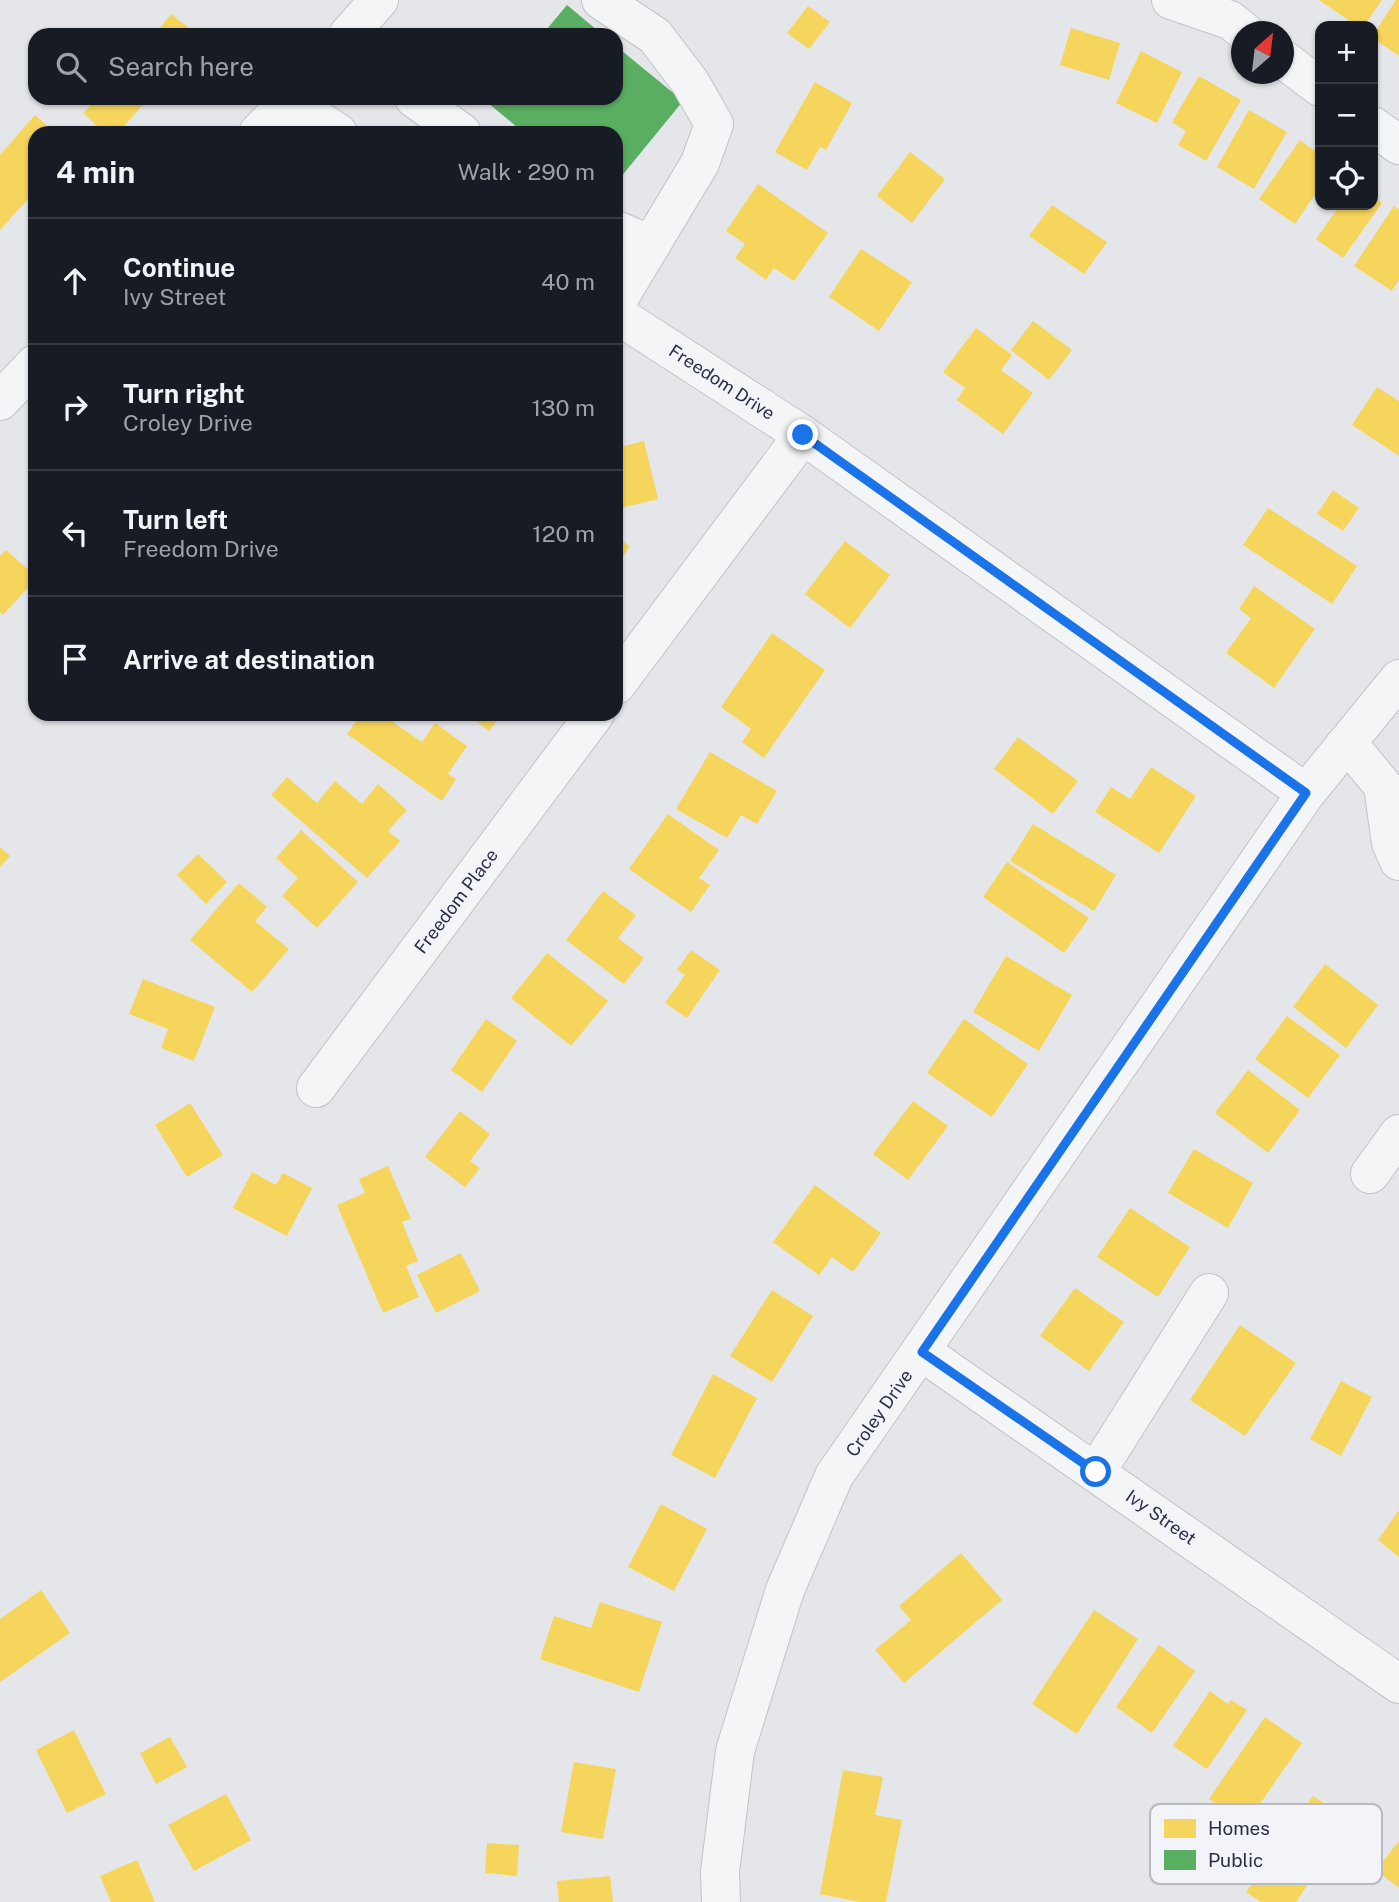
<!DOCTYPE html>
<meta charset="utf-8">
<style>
:root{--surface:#171b24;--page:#242831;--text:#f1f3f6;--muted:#9ea1a6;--line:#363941}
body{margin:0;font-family:"Public Sans",sans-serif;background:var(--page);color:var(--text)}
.controls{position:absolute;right:21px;top:21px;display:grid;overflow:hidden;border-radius:14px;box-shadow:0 2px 5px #0004}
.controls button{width:63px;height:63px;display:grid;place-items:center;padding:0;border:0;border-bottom:2px solid var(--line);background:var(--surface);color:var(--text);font:35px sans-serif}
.compass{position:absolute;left:1231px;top:21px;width:63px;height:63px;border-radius:50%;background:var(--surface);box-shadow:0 2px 5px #0004;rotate:28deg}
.stop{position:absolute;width:21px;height:21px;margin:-16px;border:5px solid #1a73e8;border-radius:50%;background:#fff}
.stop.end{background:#1a73e8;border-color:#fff;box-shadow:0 2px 7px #0008}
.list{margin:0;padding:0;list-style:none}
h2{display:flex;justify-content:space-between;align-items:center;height:91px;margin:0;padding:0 28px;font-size:30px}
h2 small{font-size:23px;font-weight:400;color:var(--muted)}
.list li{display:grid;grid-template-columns:46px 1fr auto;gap:21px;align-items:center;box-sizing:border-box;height:126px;padding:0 28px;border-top:2px solid var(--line)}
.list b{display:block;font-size:26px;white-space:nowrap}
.list p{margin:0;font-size:23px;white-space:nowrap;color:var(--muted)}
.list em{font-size:23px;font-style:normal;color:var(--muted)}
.icon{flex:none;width:38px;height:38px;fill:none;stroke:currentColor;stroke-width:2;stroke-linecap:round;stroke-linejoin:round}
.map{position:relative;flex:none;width:1399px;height:1902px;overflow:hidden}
.search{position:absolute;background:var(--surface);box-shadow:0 2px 5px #0004;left:28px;top:28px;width:595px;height:77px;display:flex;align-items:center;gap:18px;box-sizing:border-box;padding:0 24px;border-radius:21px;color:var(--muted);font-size:26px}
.panel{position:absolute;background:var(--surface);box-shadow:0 2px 5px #0004;left:28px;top:126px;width:595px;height:595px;border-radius:21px}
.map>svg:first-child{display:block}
</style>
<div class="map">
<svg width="1399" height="1902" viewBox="0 0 1399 1902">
<rect width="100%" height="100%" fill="#e5e6ea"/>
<g fill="#f6d55c">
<path d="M 1319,0 L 1382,0 L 1364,26 L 1357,26 Z"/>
<path d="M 1396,0 L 1399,0 L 1399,56 L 1373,38 L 1373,35 Z"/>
<path d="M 808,6 L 830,22 L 809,49 L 787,33 Z"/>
<path d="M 171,14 L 198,35 L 154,35 Z"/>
<path d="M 1071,28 L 1120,43 L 1109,80 L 1060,65 Z"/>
<path d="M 1141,51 L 1182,72 L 1157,123 L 1116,103 Z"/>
<path d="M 1199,76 L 1241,100 L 1206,161 L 1178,145 L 1186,131 L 1172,122 Z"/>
<path d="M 815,82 L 852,103 L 826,150 L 820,147 L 807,170 L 775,152 Z"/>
<path d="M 97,98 L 144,98 L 147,100 L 118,133 L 105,133 L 83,113 Z"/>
<path d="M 1249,110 L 1287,132 L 1254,189 L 1217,167 Z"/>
<path d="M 35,115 L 55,133 L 35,133 L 35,191 L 0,230 L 0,155 Z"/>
<path d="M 1300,140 L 1320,155 L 1320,187 L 1295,224 L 1259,199 Z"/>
<path d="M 910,152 L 945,179 L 912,223 L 877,196 Z"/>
<path d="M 758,184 L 828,233 L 794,281 L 774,268 L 766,280 L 735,258 L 745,244 L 726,231 Z"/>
<path d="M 1373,196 L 1382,203 L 1343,258 L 1316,239 L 1340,205 L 1373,205 Z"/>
<path d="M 1052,205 L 1107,242 L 1084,274 L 1029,236 Z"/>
<path d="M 1394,206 L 1399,209 L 1399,280 L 1392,291 L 1354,266 Z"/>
<path d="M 861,249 L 912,282 L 879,331 L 829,297 Z"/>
<path d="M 1033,321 L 1072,350 L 1049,380 L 1011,350 Z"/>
<path d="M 976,328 L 1012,355 L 1001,370 L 1033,393 L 1003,434 L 957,400 L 965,388 L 943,372 Z"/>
<path d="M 1377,387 L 1399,401 L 1399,456 L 1352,425 Z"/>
<path d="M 644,441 L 658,499 L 621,508 L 616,488 L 616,448 Z"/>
<path d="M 1333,490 L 1359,508 L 1343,531 L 1317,514 Z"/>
<path d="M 1268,508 L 1357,566 L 1332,604 L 1243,545 Z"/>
<path d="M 616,537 L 630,546 L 616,567 Z"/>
<path d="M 845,541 L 890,575 L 850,628 L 805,594 Z"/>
<path d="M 6,550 L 35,576 L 35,580 L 3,615 L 0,612 L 0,556 Z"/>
<path d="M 1254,586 L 1315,629 L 1274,688 L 1226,653 L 1251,618 L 1239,609 Z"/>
<path d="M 772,633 L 825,670 L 764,758 L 742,742 L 751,729 L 721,707 Z"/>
<path d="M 361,714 L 381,714 L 422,742 L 435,723 L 467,746 L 448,774 L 456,779 L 442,801 L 347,734 Z"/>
<path d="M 467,714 L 502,714 L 489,731 Z"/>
<path d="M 1018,737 L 1078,781 L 1053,814 L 994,769 Z"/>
<path d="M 710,752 L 777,791 L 757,824 L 741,815 L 727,838 L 676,809 Z"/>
<path d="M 1151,767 L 1196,796 L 1159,853 L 1095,812 L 1111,787 L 1130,799 Z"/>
<path d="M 287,777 L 317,803 L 335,781 L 362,804 L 378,784 L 407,810 L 388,831 L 400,841 L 367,878 L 271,795 Z"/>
<path d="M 668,814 L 719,850 L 699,878 L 710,885 L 691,912 L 629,869 Z"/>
<path d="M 1033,824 L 1116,875 L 1094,911 L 1010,861 Z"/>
<path d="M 301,830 L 358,882 L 317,928 L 282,896 L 298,878 L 276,858 Z"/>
<path d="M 0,847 L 10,856 L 0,867 Z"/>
<path d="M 198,854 L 227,882 L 206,904 L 177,875 Z"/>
<path d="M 1007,862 L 1089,918 L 1064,953 L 983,897 Z"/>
<path d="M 239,883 L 267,907 L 255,921 L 289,949 L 252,992 L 190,940 Z"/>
<path d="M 603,891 L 636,915 L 618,938 L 644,958 L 624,984 L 566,940 Z"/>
<path d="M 691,950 L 720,970 L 687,1018 L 665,1003 L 685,975 L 677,970 Z"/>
<path d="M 547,953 L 608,1001 L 571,1046 L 511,998 Z"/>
<path d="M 1006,956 L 1072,995 L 1039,1051 L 973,1012 Z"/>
<path d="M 1325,964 L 1378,1005 L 1346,1048 L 1293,1007 Z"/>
<path d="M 143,979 L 215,1007 L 194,1061 L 161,1048 L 168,1029 L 129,1014 Z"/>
<path d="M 1287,1016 L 1340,1055 L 1308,1098 L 1255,1059 Z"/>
<path d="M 486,1019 L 517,1041 L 482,1092 L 451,1070 Z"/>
<path d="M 964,1019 L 1028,1064 L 992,1117 L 927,1073 Z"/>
<path d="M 1248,1070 L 1300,1110 L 1268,1153 L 1215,1113 Z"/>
<path d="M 913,1101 L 948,1126 L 908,1180 L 873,1154 Z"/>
<path d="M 190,1103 L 223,1155 L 187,1177 L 155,1125 Z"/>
<path d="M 460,1111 L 490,1134 L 470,1161 L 480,1168 L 465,1187 L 425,1157 Z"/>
<path d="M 1194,1149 L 1253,1183 L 1228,1228 L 1168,1193 Z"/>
<path d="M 388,1166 L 411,1219 L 402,1222 L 418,1261 L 406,1266 L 419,1297 L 383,1313 L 337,1205 L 365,1193 L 359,1179 Z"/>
<path d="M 252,1172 L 276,1185 L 283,1173 L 312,1188 L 287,1236 L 233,1208 Z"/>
<path d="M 815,1185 L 881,1233 L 853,1272 L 832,1257 L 819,1275 L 773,1242 Z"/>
<path d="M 1130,1208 L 1190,1247 L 1158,1297 L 1097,1257 Z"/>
<path d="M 461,1253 L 480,1291 L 436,1313 L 417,1275 Z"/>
<path d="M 1075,1288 L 1124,1322 L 1089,1371 L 1040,1336 Z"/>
<path d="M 772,1290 L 813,1316 L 772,1382 L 730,1356 Z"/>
<path d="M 1240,1325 L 1296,1363 L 1245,1436 L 1190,1400 Z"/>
<path d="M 713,1374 L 757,1398 L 715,1478 L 671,1455 Z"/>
<path d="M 1341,1381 L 1372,1397 L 1341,1456 L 1310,1439 Z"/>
<path d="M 661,1504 L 707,1529 L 674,1591 L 628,1567 Z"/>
<path d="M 1399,1510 L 1399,1557 L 1378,1540 Z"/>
<path d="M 961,1553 L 1002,1600 L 904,1683 L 875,1650 L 911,1620 L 899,1606 Z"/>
<path d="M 41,1590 L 70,1633 L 0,1682 L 0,1619 Z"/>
<path d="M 600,1602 L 662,1622 L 639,1692 L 540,1659 L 554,1616 L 591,1628 Z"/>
<path d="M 1094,1610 L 1138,1639 L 1077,1734 L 1032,1704 Z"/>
<path d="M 1159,1645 L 1195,1671 L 1152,1733 L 1116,1707 Z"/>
<path d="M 1210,1691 L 1228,1704 L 1231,1700 L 1247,1710 L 1207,1769 L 1173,1746 Z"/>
<path d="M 1265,1717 L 1302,1743 L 1246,1824 L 1209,1799 Z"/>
<path d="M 74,1730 L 106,1794 L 67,1813 L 36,1750 Z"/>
<path d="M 170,1737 L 187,1767 L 156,1784 L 140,1753 Z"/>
<path d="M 574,1762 L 616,1769 L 603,1839 L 561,1832 Z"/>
<path d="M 843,1770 L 883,1777 L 875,1815 L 902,1820 L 886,1902 L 860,1902 L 820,1894 Z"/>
<path d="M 226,1794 L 251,1840 L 194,1871 L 168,1825 Z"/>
<path d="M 1313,1796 L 1351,1821 L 1296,1902 L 1261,1902 L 1246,1892 Z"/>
<path d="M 1399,1841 L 1399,1888 L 1376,1870 Z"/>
<path d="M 487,1843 L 519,1845 L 517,1876 L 485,1873 Z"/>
<path d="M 137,1860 L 155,1902 L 111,1902 L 100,1876 Z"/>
<path d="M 610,1876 L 613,1902 L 559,1902 L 557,1881 Z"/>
</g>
<g fill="#5aae61">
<path d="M 567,5 L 603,35 L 542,35 Z"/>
<path d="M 616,46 L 683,101 L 616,183 L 616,133 L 524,133 L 487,102 L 490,98 L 616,98 Z"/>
</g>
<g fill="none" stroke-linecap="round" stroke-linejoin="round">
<defs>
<g id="minor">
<path d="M 601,0 L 655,36 L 690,82 L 714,124 L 700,163 L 616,303"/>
<path d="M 1171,0 L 1230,20 L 1245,32"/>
<path d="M 348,35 L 379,0"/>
<path d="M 1284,60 L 1320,87"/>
<path d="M 414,98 L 462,133"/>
<path d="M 289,101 L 338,133"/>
<path d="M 1373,126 L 1399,145"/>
<path d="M 258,133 L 292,98"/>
<path d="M 616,230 L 651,245"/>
<path d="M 616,314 L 803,435 L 1306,793"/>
<path d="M 0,401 L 35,364"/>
<path d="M 616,685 L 803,435"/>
<path d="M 1344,746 L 1360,758 L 1383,786 L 1391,843 L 1399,861"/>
<path d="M 316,1088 L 595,714"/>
<path d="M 1370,1174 L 1399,1134"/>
<path d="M 922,1352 L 1399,1684"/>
<path d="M 1096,1472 L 1209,1293"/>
<path d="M 721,1902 L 720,1872 L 735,1751 L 785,1590 L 834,1476 L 1306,793 L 1399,679"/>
</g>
</defs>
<use href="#minor" stroke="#c2c3c8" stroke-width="40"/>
<use href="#minor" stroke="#f4f5f7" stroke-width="38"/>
</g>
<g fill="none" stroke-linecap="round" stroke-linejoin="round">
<path stroke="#1a73e8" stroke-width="9" d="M 803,435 L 1306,793 L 922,1352 L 1096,1472"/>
</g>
<g text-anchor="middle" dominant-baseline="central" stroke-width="7" stroke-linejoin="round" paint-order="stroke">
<g font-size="18" fill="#2a2f45" stroke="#f3f4f9">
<text transform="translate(722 382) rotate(33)">Freedom Drive</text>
<text transform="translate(456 901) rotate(-53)">Freedom Place</text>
<text transform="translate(879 1413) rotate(-55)">Croley Drive</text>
<text transform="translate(1161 1517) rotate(35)">Ivy Street</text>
</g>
</g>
<rect x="1150" y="1804" width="232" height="80" rx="10" fill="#f3f4f9" stroke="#b7b9c3" stroke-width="2"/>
<rect x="1164" y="1819" width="32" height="19" fill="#f6d55c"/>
<rect x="1164" y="1850" width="32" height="20" fill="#5aae61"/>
<g font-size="19" fill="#2a2f45">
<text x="1208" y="1835">Homes</text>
<text x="1208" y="1867">Public</text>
</g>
</svg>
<div class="controls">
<button>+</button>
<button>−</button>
<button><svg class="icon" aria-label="locate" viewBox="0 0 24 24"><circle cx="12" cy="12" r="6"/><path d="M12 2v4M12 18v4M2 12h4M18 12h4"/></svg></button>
</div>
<svg class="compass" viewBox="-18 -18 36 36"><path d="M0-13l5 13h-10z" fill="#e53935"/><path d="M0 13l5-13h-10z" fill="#9ea1a6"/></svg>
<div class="stop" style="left:1096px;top:1472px"></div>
<div class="stop end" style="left:803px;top:435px"></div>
<div class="search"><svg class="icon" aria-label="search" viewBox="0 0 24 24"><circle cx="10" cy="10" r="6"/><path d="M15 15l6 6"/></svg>Search here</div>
<section class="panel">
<h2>4 min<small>Walk · 290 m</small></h2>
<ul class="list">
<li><svg class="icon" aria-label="ahead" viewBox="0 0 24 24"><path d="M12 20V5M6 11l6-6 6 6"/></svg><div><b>Continue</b><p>Ivy Street</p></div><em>40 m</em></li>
<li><svg class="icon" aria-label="right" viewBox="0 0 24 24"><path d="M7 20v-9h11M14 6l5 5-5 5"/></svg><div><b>Turn right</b><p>Croley Drive</p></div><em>130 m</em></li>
<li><svg class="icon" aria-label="left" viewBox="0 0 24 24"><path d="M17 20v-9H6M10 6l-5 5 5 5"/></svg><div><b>Turn left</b><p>Freedom Drive</p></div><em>120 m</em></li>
<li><svg class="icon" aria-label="arrive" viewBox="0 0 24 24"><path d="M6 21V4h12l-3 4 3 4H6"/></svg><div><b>Arrive at destination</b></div></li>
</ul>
</section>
</div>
